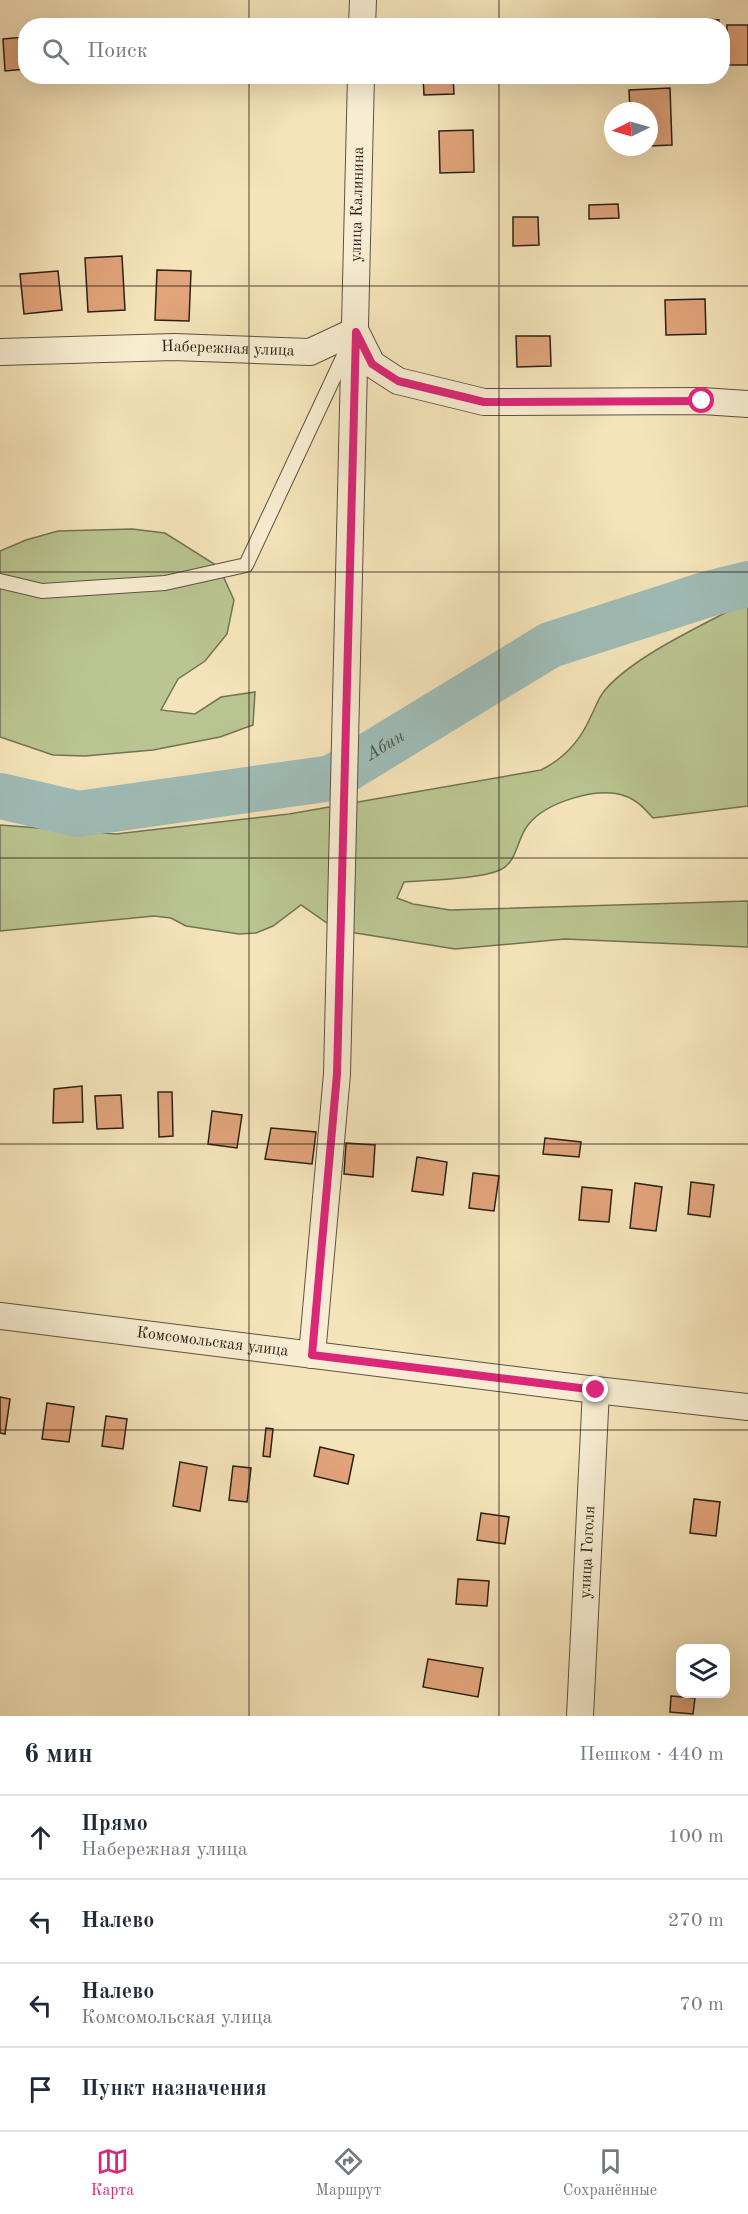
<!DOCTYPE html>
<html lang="ru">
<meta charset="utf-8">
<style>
:root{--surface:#fff;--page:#f6f6f7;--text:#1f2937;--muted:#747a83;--line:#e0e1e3;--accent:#db2777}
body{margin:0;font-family:"Old Standard TT",serif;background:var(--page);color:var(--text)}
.controls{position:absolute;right:18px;bottom:18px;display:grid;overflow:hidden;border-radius:12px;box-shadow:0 6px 24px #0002}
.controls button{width:54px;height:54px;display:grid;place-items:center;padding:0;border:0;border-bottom:2px solid var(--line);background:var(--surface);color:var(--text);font:30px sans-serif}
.compass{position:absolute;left:604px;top:102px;width:54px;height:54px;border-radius:50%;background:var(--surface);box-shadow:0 6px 24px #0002;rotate:265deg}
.stop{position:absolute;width:18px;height:18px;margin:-14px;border:4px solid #db2777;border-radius:50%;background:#fff}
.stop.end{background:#db2777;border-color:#fff;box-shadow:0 2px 6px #0008}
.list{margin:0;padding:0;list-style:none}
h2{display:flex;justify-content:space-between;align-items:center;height:78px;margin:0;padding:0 24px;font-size:26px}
h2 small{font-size:20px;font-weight:400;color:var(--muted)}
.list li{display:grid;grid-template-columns:39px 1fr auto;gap:18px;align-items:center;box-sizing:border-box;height:84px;padding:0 24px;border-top:2px solid var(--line)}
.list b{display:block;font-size:22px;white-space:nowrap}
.list p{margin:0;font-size:20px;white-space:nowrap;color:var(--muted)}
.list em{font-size:20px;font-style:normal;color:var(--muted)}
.icon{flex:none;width:33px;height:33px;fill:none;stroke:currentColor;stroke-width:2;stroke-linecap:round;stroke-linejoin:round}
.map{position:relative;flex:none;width:748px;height:1716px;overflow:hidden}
.search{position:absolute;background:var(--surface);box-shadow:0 6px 24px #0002;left:18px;right:18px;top:18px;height:66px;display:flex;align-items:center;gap:15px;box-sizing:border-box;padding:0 21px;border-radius:24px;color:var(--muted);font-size:22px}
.sheet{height:414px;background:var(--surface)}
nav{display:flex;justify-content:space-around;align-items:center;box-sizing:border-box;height:84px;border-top:2px solid var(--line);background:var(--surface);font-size:16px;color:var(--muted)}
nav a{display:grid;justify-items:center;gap:3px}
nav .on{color:var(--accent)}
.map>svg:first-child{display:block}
</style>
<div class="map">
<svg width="748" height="1716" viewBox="0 0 748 1716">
<rect width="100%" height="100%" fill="#f5e4ba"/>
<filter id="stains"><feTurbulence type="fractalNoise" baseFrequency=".00333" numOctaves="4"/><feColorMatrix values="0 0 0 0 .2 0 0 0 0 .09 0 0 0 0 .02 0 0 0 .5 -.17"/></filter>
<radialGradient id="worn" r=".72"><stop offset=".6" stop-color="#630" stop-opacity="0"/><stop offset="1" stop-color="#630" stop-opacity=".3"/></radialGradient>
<g fill="#bac591" stroke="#727354" stroke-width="1.5">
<path d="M 132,529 L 165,533 L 219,567 L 234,600 L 227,634 L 205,661 L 178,679 L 161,710 L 195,714 L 221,697 L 255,692 L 253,725 L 220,737 L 153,750 L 85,756 L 53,755 L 0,737 L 0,551 L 26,540 L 58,531 Z"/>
<path d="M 748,601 L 748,806 L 653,818 C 645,809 637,800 625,796 C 598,786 546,802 528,825 C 517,838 517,863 500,870 C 480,879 428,880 404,882 L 397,898 L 413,904 L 450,910 L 748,901 L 748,947 L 565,939 L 455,949 L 337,930 L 301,905 L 273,926 L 256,933 L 239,934 L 186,926 L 171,918 L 154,916 L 0,931 L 0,825 L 116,834 L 289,814 L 541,770 C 563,759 580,741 590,718 C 595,709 598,698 605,690 C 635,655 707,623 748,601 Z"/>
</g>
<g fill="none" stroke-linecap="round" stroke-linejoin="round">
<path stroke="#9fbdb8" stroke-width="46" id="s1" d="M 0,796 L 78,814 L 332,778 L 550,645 L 708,594 L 748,584"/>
</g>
<g fill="#e2a47b" stroke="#292116" stroke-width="1.5">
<path d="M 705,19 L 719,20 L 719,26 L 705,26 Z"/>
<rect x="727" y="25" width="21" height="40"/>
<path d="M 26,37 L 26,69 L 5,71 L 3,39 Z"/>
<path d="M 423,76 L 453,76 L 454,94 L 424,95 Z"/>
<path d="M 575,76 L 603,76 L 603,77 L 575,78 Z"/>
<path d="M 670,88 L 672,145 L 649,146 L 649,111 L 630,111 L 629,90 Z"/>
<path d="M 473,130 L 474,172 L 440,173 L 439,131 Z"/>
<path d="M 618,204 L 619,218 L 589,219 L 589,205 Z"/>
<path d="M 513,217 L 538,217 L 539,245 L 513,246 Z"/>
<path d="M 122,256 L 125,310 L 88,312 L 85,258 Z"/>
<path d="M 157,270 L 191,271 L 189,321 L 155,320 Z"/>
<path d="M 58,271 L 62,310 L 24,314 L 20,274 Z"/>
<path d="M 705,299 L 706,334 L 666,335 L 665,300 Z"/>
<path d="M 516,336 L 550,336 L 551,366 L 517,367 Z"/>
<path d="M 82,1086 L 83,1122 L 53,1123 L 54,1089 Z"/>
<path d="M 158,1092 L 172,1092 L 173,1136 L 159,1137 Z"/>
<path d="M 121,1095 L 123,1128 L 97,1129 L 95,1096 Z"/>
<path d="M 212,1111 L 242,1115 L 237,1148 L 208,1144 Z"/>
<path d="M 271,1128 L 316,1132 L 312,1164 L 265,1159 Z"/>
<path d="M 545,1138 L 581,1142 L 579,1157 L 543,1154 Z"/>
<path d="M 346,1143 L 375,1145 L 373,1177 L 344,1174 Z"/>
<path d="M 417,1157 L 447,1162 L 443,1195 L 412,1191 Z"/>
<path d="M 473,1173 L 499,1176 L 494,1211 L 469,1208 Z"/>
<path d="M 691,1182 L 714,1185 L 710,1217 L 688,1214 Z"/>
<path d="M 635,1183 L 662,1187 L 656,1231 L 630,1228 Z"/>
<path d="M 582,1187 L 612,1190 L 609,1222 L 579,1220 Z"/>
<path d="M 0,1397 L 10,1399 L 5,1434 L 0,1433 Z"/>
<path d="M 47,1403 L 74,1407 L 69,1442 L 42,1439 Z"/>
<path d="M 106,1416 L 127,1419 L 123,1449 L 102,1446 Z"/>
<path d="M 266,1428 L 273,1429 L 270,1457 L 263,1456 Z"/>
<path d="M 320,1447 L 354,1455 L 348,1484 L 314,1476 Z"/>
<path d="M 180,1462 L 207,1467 L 200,1511 L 173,1506 Z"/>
<path d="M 233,1466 L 251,1468 L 247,1502 L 229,1500 Z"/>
<path d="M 694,1499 L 720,1502 L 716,1536 L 690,1533 Z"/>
<path d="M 481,1513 L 509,1517 L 505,1544 L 477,1540 Z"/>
<path d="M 458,1579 L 489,1581 L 487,1606 L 456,1604 Z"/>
<path d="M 428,1659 L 483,1668 L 478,1697 L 423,1687 Z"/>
<path d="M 671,1696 L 695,1698 L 693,1714 L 670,1712 Z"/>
</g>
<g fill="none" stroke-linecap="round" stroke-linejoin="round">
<defs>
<path id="lane" d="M 0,581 L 42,591 L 165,583 L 246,565 L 348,347"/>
<g id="street">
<path d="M 362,26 L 363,0"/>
<path d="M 357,334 L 372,364 L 398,381 L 484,402 L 702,401 L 748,404"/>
<path id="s2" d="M 0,352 L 174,347 L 310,352 L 355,331"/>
<path id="s3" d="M 0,1316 L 596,1390 L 748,1407"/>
<path id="s4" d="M 312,1355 L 337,1074 L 361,76"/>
<path id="s5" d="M 580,1716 L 596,1390"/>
</g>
</defs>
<use href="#lane" stroke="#5c523f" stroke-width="16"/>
<use href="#street" stroke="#5c523f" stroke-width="28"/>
<use href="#lane" stroke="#f8edd2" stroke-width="14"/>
<use href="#street" stroke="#f8edd2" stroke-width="26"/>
</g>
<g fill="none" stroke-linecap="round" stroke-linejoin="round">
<path stroke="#db2777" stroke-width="8" d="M 596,1390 L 312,1355 L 337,1074 L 356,332 L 372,364 L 398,381 L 484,402 L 702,401"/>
</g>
<path fill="none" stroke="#292116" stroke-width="1.5" stroke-opacity="0.55" d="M 249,0 L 249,26M 499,0 L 499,26M 249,76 L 249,1716M 499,76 L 499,1716M 0,286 L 748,286M 0,572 L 748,572M 0,858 L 748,858M 0,1144 L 748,1144M 0,1430 L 748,1430"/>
<g text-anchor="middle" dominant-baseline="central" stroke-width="5" stroke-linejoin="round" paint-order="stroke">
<g font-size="16" fill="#292116" stroke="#f8edd2">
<text stroke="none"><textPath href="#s4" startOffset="1152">улица Калинина</textPath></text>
<text stroke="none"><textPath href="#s2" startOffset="228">Набережная улица</textPath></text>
<text stroke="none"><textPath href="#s3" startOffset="214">Комсомольская улица</textPath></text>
<text stroke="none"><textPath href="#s5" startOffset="164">улица Гоголя</textPath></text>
</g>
<g font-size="18" font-style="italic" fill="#4c5047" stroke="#f8edd2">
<text stroke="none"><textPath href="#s1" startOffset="399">Абин</textPath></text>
</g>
</g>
<rect width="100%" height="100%" filter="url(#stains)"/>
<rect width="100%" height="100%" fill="url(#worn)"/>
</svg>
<div class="controls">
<button><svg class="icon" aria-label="layers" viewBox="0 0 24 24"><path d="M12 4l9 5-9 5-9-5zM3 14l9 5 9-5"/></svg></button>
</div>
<svg class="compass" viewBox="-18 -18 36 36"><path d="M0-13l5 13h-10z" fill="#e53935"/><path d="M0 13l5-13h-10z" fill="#747a83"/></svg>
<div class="stop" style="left:702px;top:401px"></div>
<div class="stop end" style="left:596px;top:1390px"></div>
<div class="search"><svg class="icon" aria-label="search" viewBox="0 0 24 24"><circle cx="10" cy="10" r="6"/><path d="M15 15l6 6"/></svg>Поиск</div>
</div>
<section class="sheet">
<h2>6 мин<small>Пешком · 440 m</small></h2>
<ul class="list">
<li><svg class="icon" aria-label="ahead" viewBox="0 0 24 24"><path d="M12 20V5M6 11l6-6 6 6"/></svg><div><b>Прямо</b><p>Набережная улица</p></div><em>100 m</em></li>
<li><svg class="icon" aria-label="left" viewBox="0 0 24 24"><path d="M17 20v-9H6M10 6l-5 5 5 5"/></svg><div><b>Налево</b></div><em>270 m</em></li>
<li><svg class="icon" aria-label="left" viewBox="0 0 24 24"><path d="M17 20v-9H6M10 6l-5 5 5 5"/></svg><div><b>Налево</b><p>Комсомольская улица</p></div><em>70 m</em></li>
<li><svg class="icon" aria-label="arrive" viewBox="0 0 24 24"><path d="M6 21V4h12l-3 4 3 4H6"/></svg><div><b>Пункт назначения</b></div></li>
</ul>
</section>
<nav>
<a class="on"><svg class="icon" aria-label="map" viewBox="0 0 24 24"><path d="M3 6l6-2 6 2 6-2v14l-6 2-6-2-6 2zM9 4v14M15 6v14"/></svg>Карта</a>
<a><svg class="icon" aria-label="directions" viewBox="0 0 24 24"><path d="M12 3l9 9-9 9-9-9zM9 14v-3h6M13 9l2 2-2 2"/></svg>Маршрут</a>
<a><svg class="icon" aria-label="saved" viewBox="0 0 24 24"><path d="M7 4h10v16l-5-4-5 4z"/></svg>Сохранённые</a>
</nav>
